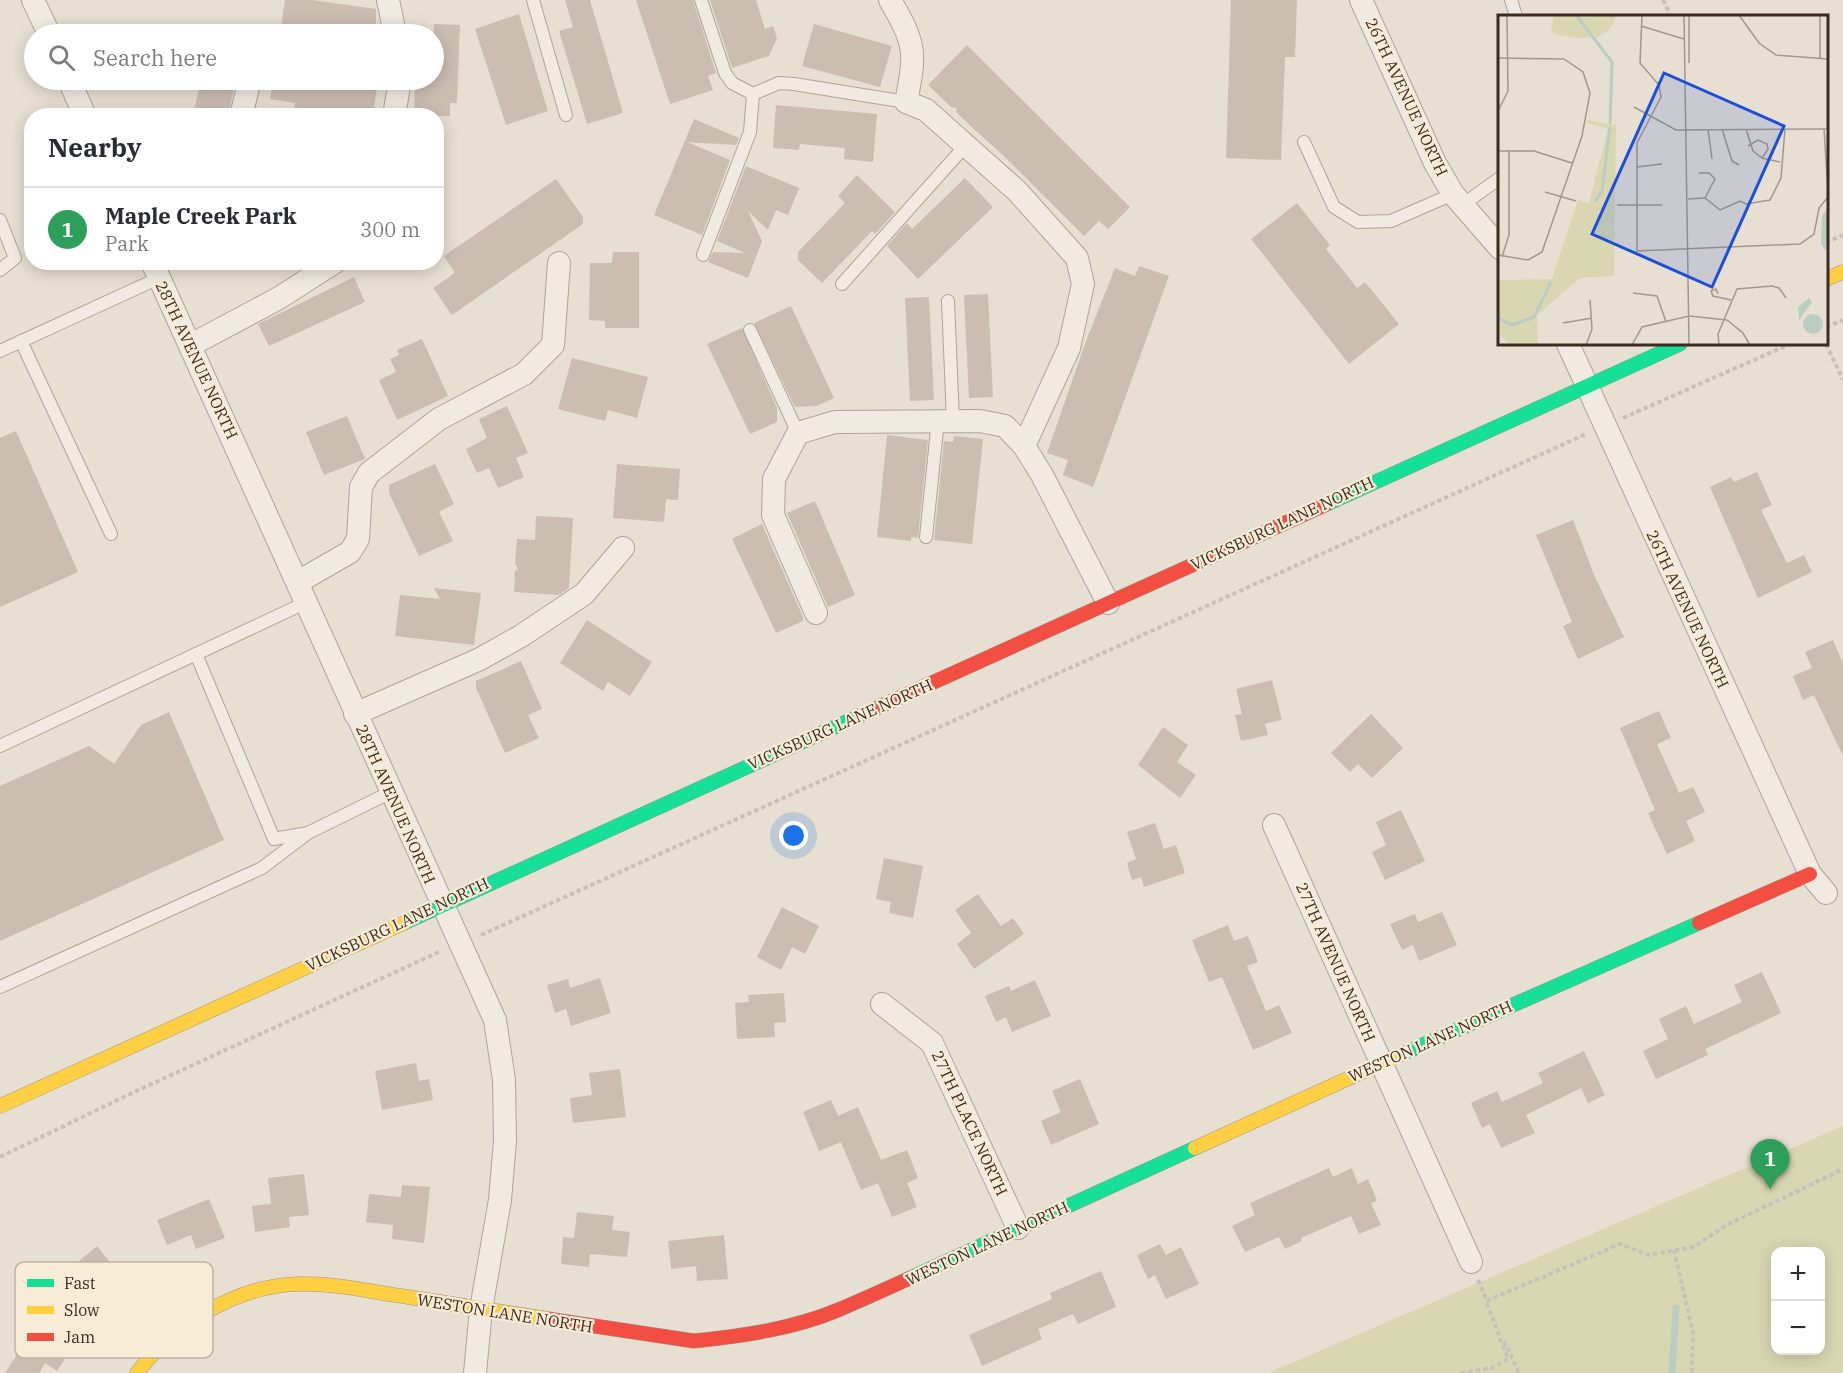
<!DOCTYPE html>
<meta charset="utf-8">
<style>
:root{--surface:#fff;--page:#f7f7f7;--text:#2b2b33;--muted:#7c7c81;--line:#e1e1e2;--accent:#786a5d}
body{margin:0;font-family:"IBM Plex Serif",serif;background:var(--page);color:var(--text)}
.controls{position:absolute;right:18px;bottom:18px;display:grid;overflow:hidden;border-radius:12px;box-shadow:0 3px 15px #0003}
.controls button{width:54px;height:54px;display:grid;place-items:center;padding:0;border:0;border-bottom:2px solid var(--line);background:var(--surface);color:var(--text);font:30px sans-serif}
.you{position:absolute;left:794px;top:836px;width:21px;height:21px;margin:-15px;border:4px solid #fff;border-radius:50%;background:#1a73e8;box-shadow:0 0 0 9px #1a73e833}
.badge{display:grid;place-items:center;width:39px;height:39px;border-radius:50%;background:var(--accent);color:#fff;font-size:20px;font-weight:700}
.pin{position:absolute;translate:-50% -50px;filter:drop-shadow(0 2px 3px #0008)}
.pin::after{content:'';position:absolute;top:32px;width:21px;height:18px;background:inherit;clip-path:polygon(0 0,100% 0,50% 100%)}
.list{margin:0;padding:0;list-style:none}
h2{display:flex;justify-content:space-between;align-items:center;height:78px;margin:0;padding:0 24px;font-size:26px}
h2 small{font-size:20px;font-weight:400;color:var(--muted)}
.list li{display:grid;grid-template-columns:39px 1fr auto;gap:18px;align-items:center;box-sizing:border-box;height:84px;padding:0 24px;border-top:2px solid var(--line)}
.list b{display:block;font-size:22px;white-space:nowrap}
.list p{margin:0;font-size:20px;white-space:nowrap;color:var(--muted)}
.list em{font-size:20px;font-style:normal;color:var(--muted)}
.icon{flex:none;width:33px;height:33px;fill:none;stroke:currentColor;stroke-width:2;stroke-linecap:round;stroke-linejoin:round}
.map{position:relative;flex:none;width:1843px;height:1373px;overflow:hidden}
.search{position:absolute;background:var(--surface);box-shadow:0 3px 15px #0003;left:24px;top:24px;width:420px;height:66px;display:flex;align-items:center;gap:15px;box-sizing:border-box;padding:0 21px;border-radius:33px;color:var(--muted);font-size:22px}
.panel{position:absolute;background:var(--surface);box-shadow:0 3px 15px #0003;left:24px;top:108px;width:420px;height:162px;border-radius:24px}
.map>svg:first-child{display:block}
</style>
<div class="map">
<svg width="1843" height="1373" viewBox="0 0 1843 1373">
<rect width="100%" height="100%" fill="#e7dfd1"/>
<path fill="#d9d7b2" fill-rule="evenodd" d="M 1843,1126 L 1843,1373 L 1268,1373 ZM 1776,1252 L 1820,1252 L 1820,1350 L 1776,1350 Z"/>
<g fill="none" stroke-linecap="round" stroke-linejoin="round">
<path stroke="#bbccc1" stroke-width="7" d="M 1672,1373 L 1676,1308"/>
</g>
<g fill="#ccbdb1">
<path d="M 285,0 L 312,0 L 376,9 L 376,34 L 280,34 Z"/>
<path d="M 565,0 L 590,0 L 623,113 L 587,124 L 559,31 L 573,27 Z"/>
<path d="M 636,0 L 693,0 L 716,73 L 708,76 L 713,90 L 670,104 Z"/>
<path d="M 710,0 L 756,0 L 765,29 L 773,26 L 777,38 L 769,56 L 732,68 Z"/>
<path d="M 1231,0 L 1297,0 L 1295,57 L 1285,57 L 1281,160 L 1226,158 Z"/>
<path d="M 519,14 L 548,111 L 506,125 L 475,29 Z"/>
<path d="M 434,24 L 460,25 L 457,103 L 450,103 L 450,116 L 414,116 L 415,80 L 434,80 Z"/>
<path d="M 814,24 L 892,46 L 880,87 L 802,66 Z"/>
<path d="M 967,45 L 1130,207 L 1108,229 L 1099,221 L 1084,236 L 1004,156 L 976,131 L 956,112 L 957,108 L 951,107 L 928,85 Z"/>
<path d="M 201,80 L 236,80 L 228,116 L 193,116 Z"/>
<path d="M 273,80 L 331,80 L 377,87 L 373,116 L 293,116 L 295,103 L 270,99 Z"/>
<path d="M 776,105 L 877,114 L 873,162 L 844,159 L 845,148 L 800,144 L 799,150 L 773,148 Z"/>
<path d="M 694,119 L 739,138 L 736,145 L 687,142 L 730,160 L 702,235 L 654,215 Z"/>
<path d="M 746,166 L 799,188 L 788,215 L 776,210 L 768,230 L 748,211 L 762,241 L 748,278 L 708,262 L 713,252 L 745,253 L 717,241 Z"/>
<path d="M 857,175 L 895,212 L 875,234 L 872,231 L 822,283 L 798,260 L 798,252 L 845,203 L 838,196 Z"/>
<path d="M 965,178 L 993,207 L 918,279 L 887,246 L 907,223 L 912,229 Z"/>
<path d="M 556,179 L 583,217 L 583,224 L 452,315 L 433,288 L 455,273 L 444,256 Z"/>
<path d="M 1297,203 L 1330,245 L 1326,249 L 1357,288 L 1365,282 L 1399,324 L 1349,364 L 1251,239 Z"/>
<path d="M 613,252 L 639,252 L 639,328 L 605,328 L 605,321 L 589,320 L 590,263 L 612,263 Z"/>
<path d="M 1139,266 L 1169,276 L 1093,487 L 1063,475 L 1068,460 L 1047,453 L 1086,341 L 1115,268 L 1135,276 Z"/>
<path d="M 354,277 L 365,302 L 269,346 L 258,324 Z"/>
<path d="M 988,294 L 993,397 L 969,398 L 964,295 Z"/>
<path d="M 929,297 L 934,400 L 910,401 L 905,298 Z"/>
<path d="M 791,306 L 834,398 L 817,406 L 795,407 L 754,323 Z"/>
<path d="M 742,328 L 777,408 L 777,422 L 750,434 L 707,344 Z"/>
<path d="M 422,339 L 448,396 L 397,420 L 379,380 L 396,372 L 390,359 L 399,355 L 397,350 Z"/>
<path d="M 572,358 L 648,377 L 637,418 L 608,410 L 605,421 L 558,409 Z"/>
<path d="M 507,406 L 528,453 L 516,458 L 524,477 L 498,488 L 489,468 L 477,473 L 466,449 L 487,438 L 479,419 Z"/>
<path d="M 347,416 L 365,459 L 324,475 L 306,432 Z"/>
<path d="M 16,431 L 78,572 L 0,607 L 0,438 Z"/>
<path d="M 887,435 L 928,440 L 918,538 L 911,537 L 911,541 L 877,537 Z"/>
<path d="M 954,436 L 983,439 L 972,544 L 934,540 L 944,441 L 953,442 Z"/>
<path d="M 435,464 L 454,504 L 439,512 L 453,541 L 419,556 L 389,493 L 389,485 Z"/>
<path d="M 617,464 L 680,469 L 678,500 L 666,499 L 664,522 L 613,518 Z"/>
<path d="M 1757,472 L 1772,505 L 1761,510 L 1787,563 L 1804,555 L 1812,572 L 1758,598 L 1710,487 L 1731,477 L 1734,482 Z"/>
<path d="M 815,501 L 855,595 L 828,607 L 787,513 Z"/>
<path d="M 536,516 L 573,518 L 569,588 L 559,595 L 514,592 L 515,571 L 518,569 L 515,563 L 517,539 L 535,540 Z"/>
<path d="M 1573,520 L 1595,577 L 1624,637 L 1578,659 L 1563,626 L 1572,622 L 1536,535 Z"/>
<path d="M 762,524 L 803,617 L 803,621 L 776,633 L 732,539 Z"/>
<path d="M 434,588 L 481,593 L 474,645 L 395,636 L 400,595 L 440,599 Z"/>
<path d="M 587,620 L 652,662 L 630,696 L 608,682 L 603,691 L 560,663 Z"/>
<path d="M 1833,640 L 1843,663 L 1843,756 L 1814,695 L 1803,700 L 1793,676 L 1812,668 L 1805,652 Z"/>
<path d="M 521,661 L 542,709 L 528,715 L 539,738 L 505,753 L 476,688 L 476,681 Z"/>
<path d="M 1272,680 L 1282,720 L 1265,724 L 1268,735 L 1241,741 L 1235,715 L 1242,714 L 1236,689 Z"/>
<path d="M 1659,711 L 1671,738 L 1657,744 L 1679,793 L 1693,787 L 1705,812 L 1686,821 L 1695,841 L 1667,854 L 1648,813 L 1655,810 L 1620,728 Z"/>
<path d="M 169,712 L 224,840 L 0,941 L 0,786 L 89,746 L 114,764 L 141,725 Z"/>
<path d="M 1371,714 L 1403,748 L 1372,778 L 1358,764 L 1350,772 L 1331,753 Z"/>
<path d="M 1163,727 L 1188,745 L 1177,762 L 1196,775 L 1180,798 L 1138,765 Z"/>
<path d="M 1401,810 L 1425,861 L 1385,880 L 1372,852 L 1386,845 L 1376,822 Z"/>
<path d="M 1155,823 L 1164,849 L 1176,845 L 1185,873 L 1144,887 L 1141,877 L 1132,880 L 1127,863 L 1136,859 L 1127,832 Z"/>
<path d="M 884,858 L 923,866 L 913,918 L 889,913 L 891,902 L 876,899 Z"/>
<path d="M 978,894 L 1001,926 L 1013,918 L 1024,934 L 974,969 L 957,944 L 971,933 L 955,910 Z"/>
<path d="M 782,907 L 819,926 L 805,954 L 792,947 L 781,970 L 757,957 Z"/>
<path d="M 1442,912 L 1457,945 L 1419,961 L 1413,945 L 1402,950 L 1390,924 L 1415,914 L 1418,922 Z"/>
<path d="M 1228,925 L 1234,941 L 1248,936 L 1258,962 L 1247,966 L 1266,1011 L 1279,1005 L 1292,1033 L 1253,1050 L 1222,977 L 1209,982 L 1192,940 Z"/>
<path d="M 1762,972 L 1781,1013 L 1705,1049 L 1708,1055 L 1656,1079 L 1643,1051 L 1668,1039 L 1659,1019 L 1686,1006 L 1694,1024 L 1742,1002 L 1734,985 Z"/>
<path d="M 600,978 L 611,1013 L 571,1026 L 566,1009 L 555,1013 L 547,985 L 568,979 L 570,988 Z"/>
<path d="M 1035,980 L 1051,1016 L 1012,1032 L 1006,1017 L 996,1022 L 985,996 L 1009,986 L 1011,991 Z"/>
<path d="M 784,993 L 786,1022 L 774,1023 L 775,1037 L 737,1039 L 735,1003 L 749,1002 L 748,995 Z"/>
<path d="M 1584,1051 L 1605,1095 L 1588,1103 L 1581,1088 L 1526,1115 L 1535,1133 L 1501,1148 L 1490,1124 L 1482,1128 L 1471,1103 L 1497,1091 L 1502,1102 L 1543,1083 L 1538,1073 Z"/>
<path d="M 416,1063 L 419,1081 L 429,1079 L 433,1100 L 382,1110 L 375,1071 Z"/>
<path d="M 620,1069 L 626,1117 L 573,1123 L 570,1098 L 592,1095 L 589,1073 Z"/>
<path d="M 1080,1079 L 1099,1124 L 1051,1145 L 1041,1121 L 1061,1112 L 1052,1091 Z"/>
<path d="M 831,1100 L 838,1116 L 858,1107 L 881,1160 L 907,1150 L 918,1178 L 907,1183 L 917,1207 L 892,1217 L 878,1183 L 861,1190 L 841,1142 L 819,1151 L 803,1112 Z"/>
<path d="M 1329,1168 L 1333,1177 L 1352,1168 L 1358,1184 L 1368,1179 L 1377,1201 L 1371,1203 L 1381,1225 L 1359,1234 L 1351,1216 L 1301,1238 L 1302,1241 L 1285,1249 L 1279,1237 L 1245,1252 L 1232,1226 L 1255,1215 L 1250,1203 Z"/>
<path d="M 304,1174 L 309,1215 L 289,1217 L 290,1227 L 255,1232 L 252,1206 L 271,1204 L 268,1178 Z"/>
<path d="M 402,1185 L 430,1187 L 424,1243 L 392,1239 L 393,1225 L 366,1222 L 369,1194 L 401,1197 Z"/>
<path d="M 209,1199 L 225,1238 L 196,1249 L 191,1235 L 167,1245 L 157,1220 Z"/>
<path d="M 577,1212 L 614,1216 L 612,1230 L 630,1232 L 627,1257 L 590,1254 L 589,1267 L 561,1264 L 563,1237 L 574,1238 Z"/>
<path d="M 724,1235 L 728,1279 L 697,1281 L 696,1266 L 671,1269 L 668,1241 Z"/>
<path d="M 1160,1244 L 1166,1255 L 1181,1247 L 1199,1284 L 1166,1299 L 1155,1275 L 1148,1279 L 1137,1255 Z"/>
<path d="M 97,1246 L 122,1277 L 111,1286 L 119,1297 L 97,1314 L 82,1295 L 85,1292 L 68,1270 Z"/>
<path d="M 1101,1271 L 1116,1307 L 1078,1324 L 1073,1314 L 1038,1329 L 1042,1339 L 982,1366 L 969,1335 L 1052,1299 L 1050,1293 Z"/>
<path d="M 38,1322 L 74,1345 L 57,1371 L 45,1363 L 39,1373 L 5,1373 Z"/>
</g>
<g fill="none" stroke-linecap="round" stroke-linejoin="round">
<defs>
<g id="lane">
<path d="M 533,0 L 566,115"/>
<path d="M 701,0 L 725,73 L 732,83 L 753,94 L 750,132 L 703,255"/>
<path d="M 1511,0 L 1516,16"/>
<path d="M 753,94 L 779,83 L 794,84 L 906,102"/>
<path d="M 1304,142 L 1334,207 L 1358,222 L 1391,221 L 1453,194"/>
<path d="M 1462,205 L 1500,178"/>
<path d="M 0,220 L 15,258 L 0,270"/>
<path d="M 842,284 L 966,145"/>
<path d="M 948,301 L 953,420"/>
<path d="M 750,330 L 798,433"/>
<path d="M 21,341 L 111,534"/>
<path d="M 0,351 L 159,278"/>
<path d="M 926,537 L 938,420"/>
<path d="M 196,654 L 274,839 L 308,833 L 391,792"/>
<path d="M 0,746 L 307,602"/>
<path d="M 0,987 L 262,868 L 308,833"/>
</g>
<g id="street">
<path d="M 33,0 L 49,34"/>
<path d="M 388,0 L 395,34"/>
<path d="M 890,0 C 916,45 916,52 906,102 L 926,110 L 1017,191 L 1077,258 L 1083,284 L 1069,348 L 1024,446 L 1042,475 L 1108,603"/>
<path d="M 1361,0 L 1435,163 L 1453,194 L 1500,248"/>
<path d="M 69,80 L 85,116"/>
<path d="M 241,116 L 250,80"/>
<path d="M 394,116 L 400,80"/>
<path d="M 152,262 L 495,1020 L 504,1080 L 505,1141 L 500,1200 L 481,1309 L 475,1373"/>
<path d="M 1568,344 L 1810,874 L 1826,893"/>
<path d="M 191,345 L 279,298 L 335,262"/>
<path d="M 298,582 L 350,552 L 358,539 L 361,487 L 369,473 L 439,419 L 524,374 L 553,345 L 559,263"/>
<path d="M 816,613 L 773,515 L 774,479 L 798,433 L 835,422 L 980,421 L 1005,426 L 1024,446"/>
<path d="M 355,714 L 480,659 L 521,636 L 584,594 L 623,548"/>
<path d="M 1274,825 L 1471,1262"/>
<path d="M 882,1004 L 932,1043 L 1018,1228"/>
</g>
<g id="fast">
<path d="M 1327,504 L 1680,344"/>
<path d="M 404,923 L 881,706"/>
<path d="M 1402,1054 L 1699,923"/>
<path d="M 910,1278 L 1195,1148"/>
</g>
<g id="slow">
<path d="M 1826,279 L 1843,272"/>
<path d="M 0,1106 L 404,923"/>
<path d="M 1195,1148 L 1402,1054"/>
<path d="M 137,1373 C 174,1324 237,1285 300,1284 C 336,1283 372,1292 408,1297 C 455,1304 501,1312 548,1319"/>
</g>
<g id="jam">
<path d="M 881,706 L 1327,504"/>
<path d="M 1699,923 L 1810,874"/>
<path d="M 548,1319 L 694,1341 C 742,1336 793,1329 838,1310 C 862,1300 886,1289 910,1278"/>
</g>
</defs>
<use href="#lane" stroke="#ada499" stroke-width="14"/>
<use href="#street" stroke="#ada499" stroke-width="24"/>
<use href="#fast" stroke="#9d9489" stroke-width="15"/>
<use href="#slow" stroke="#9d9489" stroke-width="15"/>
<use href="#jam" stroke="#9d9489" stroke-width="15"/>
<g stroke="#c8c1b9" stroke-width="4" stroke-dasharray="4.5 3" stroke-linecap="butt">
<path d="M 1663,0 L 1671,16"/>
<path d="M 1826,243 L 1843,235"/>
<path d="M 1826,327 L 1843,320"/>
<path d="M 1826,344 L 1843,380"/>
<path d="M 1623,418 L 1790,344"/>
<path d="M 481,935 L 1586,434"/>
<path d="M 0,1157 L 132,1093 L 441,951"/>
<path d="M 1674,1250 L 1693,1333 L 1692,1373"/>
<path d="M 1478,1280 L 1487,1301"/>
<path d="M 1504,1341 L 1519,1373"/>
<path d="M 1461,1373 L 1492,1368 L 1508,1359 L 1486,1301 L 1620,1244 L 1648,1255 L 1694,1247 L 1725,1226 L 1843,1169"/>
</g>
<use href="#lane" stroke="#f0eae2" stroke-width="12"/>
<use href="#street" stroke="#f0eae2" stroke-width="22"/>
<use href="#fast" stroke="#16e098" stroke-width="14"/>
<use href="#slow" stroke="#ffcf43" stroke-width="14"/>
<use href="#jam" stroke="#f24e42" stroke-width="14"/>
</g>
<g text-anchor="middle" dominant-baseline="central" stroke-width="4.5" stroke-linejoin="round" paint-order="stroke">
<g font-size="16" fill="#3d2b1f" stroke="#f8ecd7">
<text transform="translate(1407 97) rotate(65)">26TH AVENUE NORTH</text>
<text transform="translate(197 360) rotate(65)">28TH AVENUE NORTH</text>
<text transform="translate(1282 523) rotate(-25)">VICKSBURG LANE NORTH</text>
<text transform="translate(1688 609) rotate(65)">26TH AVENUE NORTH</text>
<text transform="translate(840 724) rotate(-24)">VICKSBURG LANE NORTH</text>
<text transform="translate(396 804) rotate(66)">28TH AVENUE NORTH</text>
<text transform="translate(397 924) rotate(-25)">VICKSBURG LANE NORTH</text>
<text transform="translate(1336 962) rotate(66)">27TH AVENUE NORTH</text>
<text transform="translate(1430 1041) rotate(-24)">WESTON LANE NORTH</text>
<text transform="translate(970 1123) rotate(65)">27TH PLACE NORTH</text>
<text transform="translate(987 1243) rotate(-25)">WESTON LANE NORTH</text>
<text transform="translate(505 1313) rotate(9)">WESTON LANE NORTH</text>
</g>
</g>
<g transform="translate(1498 15)">
<rect width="330" height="330" fill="#e7dfd1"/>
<path d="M 56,0 L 119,0 L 112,14 L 100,22 L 79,23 L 57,19 L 53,14 ZM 90,105 L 118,110 L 116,261 L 82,263 L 39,300 L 40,330 L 12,330 L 0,318 L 0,265 L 54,264 L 80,185 L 91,188 L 110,114 L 89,108 Z" fill="#d9d7b2"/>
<path d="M 329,194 L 330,235 L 327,235 L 323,228 L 324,201 ZM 311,283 L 314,287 L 301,305 L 300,292 ZM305 309a10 10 0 1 1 20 0a10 10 0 1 1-20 0Z" fill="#bbccc1"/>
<path fill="none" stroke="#bbccc1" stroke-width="3" d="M 78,0 L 114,47 L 112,109M 97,187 L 104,176 L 112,112M 0,303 L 14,310 L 36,302 L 53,267"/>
<path fill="none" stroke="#a3978a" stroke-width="1.5" d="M 186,0 L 191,330M 191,0 L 191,48M 241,0 L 261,28 L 278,40 L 330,44M 322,0 L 322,44M 143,11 L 186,24M 0,43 L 66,44 L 85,57 L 92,78 L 84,121 L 44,237 L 30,245 L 0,240M 136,92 L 178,115 L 330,114M 0,96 L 10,76 L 9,0M 210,114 L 214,144M 224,114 L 234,146 L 241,150M 248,114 L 255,136 L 264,143 L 282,147M 326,114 L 330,176M 250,131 L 260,125 L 269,129 L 270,134 L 264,143M 0,136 L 36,136 L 74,148M 139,152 L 164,149M 201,158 L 211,158 L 217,164 L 207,183M 47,177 L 78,186M 190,184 L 207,183 L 222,195 L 242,186 L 248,189 L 272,185 L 283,163 L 287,114M 119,190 L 164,190M 139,235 L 139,128 L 163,82 L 161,70 L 142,48 L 144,0M 138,236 L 302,229 L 316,219 L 321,193 L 330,182M 4,242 L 11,220 L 11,135M 135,278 L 159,281 L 168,307M 220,279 L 218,274 L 213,276 L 215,281 L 233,285M 65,308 L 94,303M 88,330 L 94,314 L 92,285M 134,330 L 144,312 L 191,301 L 229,305 L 245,318 L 252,330M 221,330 L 220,319 L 239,274 L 274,271 L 281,273 L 288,283"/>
<path fill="#1d4ed8" fill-opacity="0.15" stroke="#1d4ed8" stroke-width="3" d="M 166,58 L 286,111 L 214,272 L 94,219 Z"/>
<rect width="330" height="330" fill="none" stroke="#3d2b1f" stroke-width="3"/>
</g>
<rect x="15" y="1262" width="198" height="96" rx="9" fill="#f8ecd7" stroke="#c0b2a0" stroke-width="1.5"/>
<rect x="27" y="1279" width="27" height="8" fill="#16e098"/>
<rect x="27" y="1306" width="27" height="8" fill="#ffcf43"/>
<rect x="27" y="1333" width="27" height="8" fill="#f24e42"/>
<g font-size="16" fill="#3d2b1f">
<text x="64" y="1289">Fast</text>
<text x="64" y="1316">Slow</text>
<text x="64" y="1343">Jam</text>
</g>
</svg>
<div class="controls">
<button>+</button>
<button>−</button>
</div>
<div class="you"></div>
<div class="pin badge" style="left:1770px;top:1189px;background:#2e9e5b">1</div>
<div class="search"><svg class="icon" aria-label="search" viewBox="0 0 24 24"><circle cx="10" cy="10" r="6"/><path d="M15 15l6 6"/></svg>Search here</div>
<section class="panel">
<h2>Nearby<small></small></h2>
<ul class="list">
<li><span class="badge" style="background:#2e9e5b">1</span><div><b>Maple Creek Park</b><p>Park</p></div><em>300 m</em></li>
</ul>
</section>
</div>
